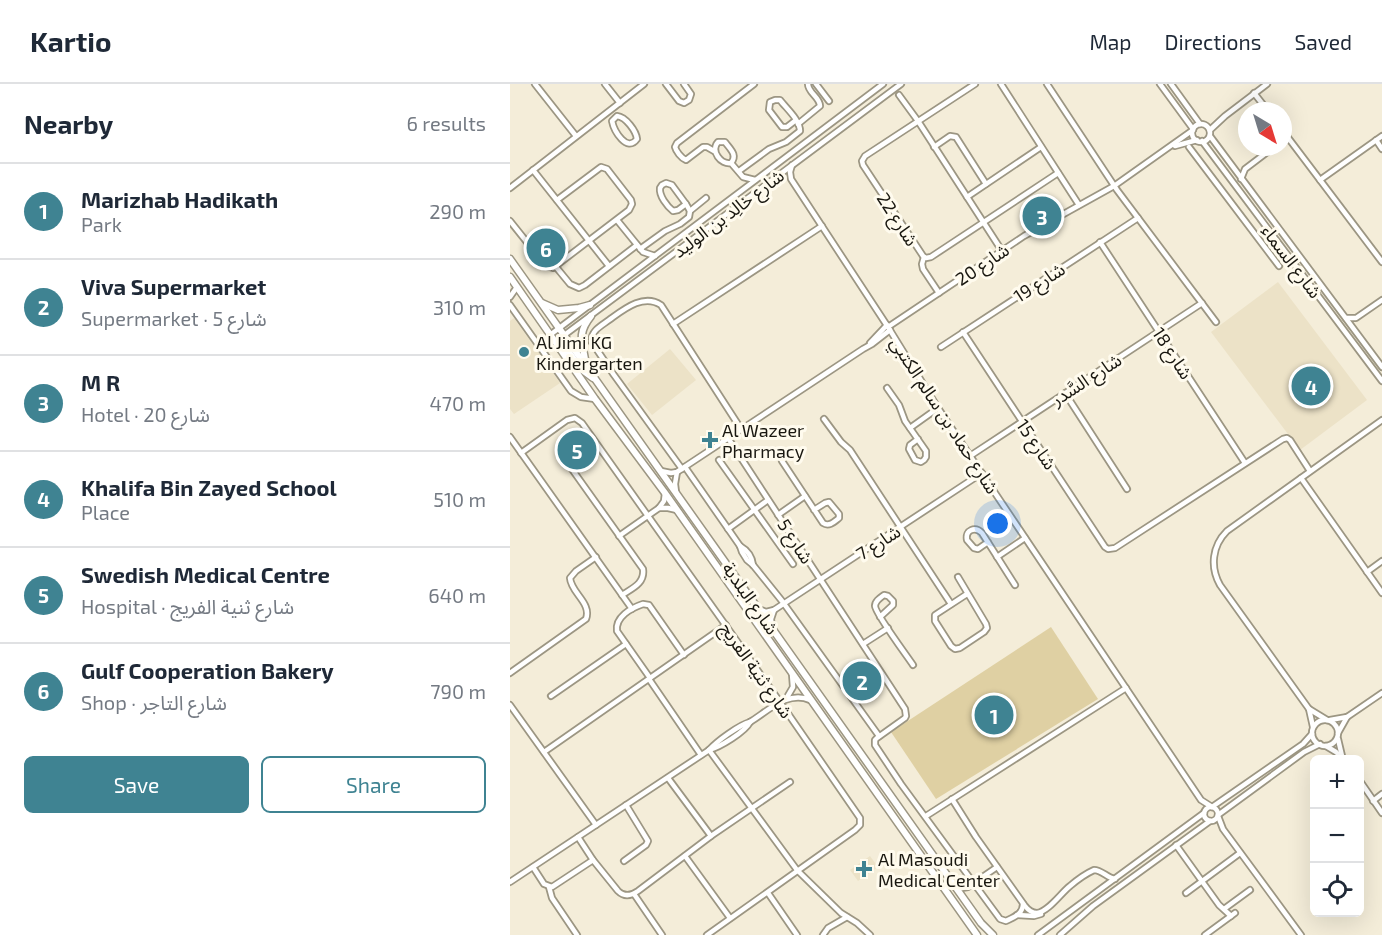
<!DOCTYPE html>
<meta charset="utf-8">
<style>
:root{--surface:#fff;--page:#f2f2f3;--text:#1f2937;--muted:#747a83;--line:#e0e1e3;--accent:#3f8392}
body{margin:0;font-family:"Exo 2","Noto Sans Arabic",sans-serif;background:var(--page);color:var(--text)}
.controls{position:absolute;right:18px;bottom:18px;display:grid;overflow:hidden;border-radius:9px;box-shadow:0 6px 24px #0002}
.controls button{width:54px;height:54px;display:grid;place-items:center;padding:0;border:0;border-bottom:2px solid var(--line);background:var(--surface);color:var(--text);font:30px sans-serif}
.compass{position:absolute;left:728px;top:18px;width:54px;height:54px;border-radius:50%;background:var(--surface);box-shadow:0 6px 24px #0002;rotate:142deg}
.you{position:absolute;left:488px;top:440px;width:21px;height:21px;margin:-15px;border:4px solid #fff;border-radius:50%;background:#1a73e8;box-shadow:0 0 0 9px #1a73e833}
.badge{display:grid;place-items:center;width:39px;height:39px;border-radius:50%;background:var(--accent);color:#fff;font-size:20px;font-weight:700}
.pin{position:absolute;translate:-50% -50%;border:3px solid #fff;box-shadow:0 2px 6px #0006}
.list{margin:0;padding:0;list-style:none}
h2{display:flex;justify-content:space-between;align-items:center;height:78px;margin:0;padding:0 24px;font-size:26px}
h2 small{font-size:20px;font-weight:400;color:var(--muted)}
.list li{display:grid;grid-template-columns:39px 1fr auto;gap:18px;align-items:center;box-sizing:border-box;height:96px;padding:0 24px;border-top:2px solid var(--line)}
.list b{display:block;font-size:22px;white-space:nowrap}
.list p{margin:0;font-size:20px;white-space:nowrap;color:var(--muted)}
.list em{font-size:20px;font-style:normal;color:var(--muted)}
.actions{display:flex;gap:12px;padding:18px 24px}
.actions a{flex:1;padding:14px 0;border:2px solid var(--accent);border-radius:9px;text-align:center;font-size:21px;color:var(--accent)}
.actions .main{background:var(--accent);color:#fff}
.icon{flex:none;width:33px;height:33px;fill:none;stroke:currentColor;stroke-width:2;stroke-linecap:round;stroke-linejoin:round}
.map{position:relative;flex:none;width:872px;height:851px;overflow:hidden}
header{display:flex;align-items:center;gap:36px;box-sizing:border-box;height:84px;padding:0 30px;background:var(--surface);border-bottom:2px solid var(--line)}
header strong{font-size:28px}
nav{display:flex;gap:33px;margin-inline-start:auto;font-size:21px}
main{display:flex}
aside{flex:1;background:var(--surface)}
.map>svg:first-child{display:block}
</style>
<header>
<strong>Kartio</strong>
<nav><a>Map</a><a>Directions</a><a>Saved</a></nav>
</header>
<main>
<aside>
<h2>Nearby<small>6 results</small></h2>
<ul class="list">
<li><span class="badge">1</span><div><b>Marizhab Hadikath</b><p>Park</p></div><em>290 m</em></li>
<li><span class="badge">2</span><div><b>Viva Supermarket</b><p>Supermarket · شارع 5</p></div><em>310 m</em></li>
<li><span class="badge">3</span><div><b>M R</b><p>Hotel · شارع 20</p></div><em>470 m</em></li>
<li><span class="badge">4</span><div><b>Khalifa Bin Zayed School</b><p>Place</p></div><em>510 m</em></li>
<li><span class="badge">5</span><div><b>Swedish Medical Centre</b><p>Hospital · شارع ثنية الفريج</p></div><em>640 m</em></li>
<li><span class="badge">6</span><div><b>Gulf Cooperation Bakery</b><p>Shop · شارع التاجر</p></div><em>790 m</em></li>
</ul>
<div class="actions"><a class="main">Save</a><a>Share</a></div>
</aside>
<div class="map">
<svg width="872" height="851" viewBox="0 0 872 851">
<rect width="100%" height="100%" fill="#f4edd9"/>
<g fill="#ece2c7">
<path d="M 768,198 L 857,316 L 790,366 L 701,248 Z"/>
<path d="M 4,234 L 50,299 L 4,330 L 0,325 L 0,237 Z"/>
<path d="M 160,265 L 186,296 L 142,331 L 117,300 Z"/>
<path d="M 70,354 L 79,367 L 63,379 L 54,366 Z"/>
<path d="M 360,772 L 368,783 L 348,797 L 340,786 Z"/>
</g>
<path fill="#dfd0a3" d="M 541,543 L 588,615 L 426,715 L 381,648 Z"/>
<g fill="none" stroke-linecap="round" stroke-linejoin="round">
<defs>
<g id="minor">
<path d="M 25,0 L 66,52"/>
<path d="M 95,0 L 110,19"/>
<path d="M 156,0 L 169,17 L 174,19 L 179,16 L 181,10 L 174,0"/>
<path d="M 306,0 L 319,17"/>
<path d="M 465,0 L 355,72 L 352,77 L 353,81 L 413,172 L 416,174 L 421,173 L 548,89"/>
<path d="M 491,0 L 569,121"/>
<path d="M 537,0 L 607,106 L 706,238"/>
<path d="M 650,0 L 683,45"/>
<path d="M 661,0 L 690,40"/>
<path d="M 744,9 L 758,27"/>
<path d="M 389,11 L 408,37 L 492,167"/>
<path d="M 107,32 C 116,33 126,47 127,55 C 117,69 104,47 102,37 Z"/>
<path d="M 288,40 L 310,22 C 310,13 298,9 298,0"/>
<circle cx="691" cy="49" r="9"/>
<path d="M 700,46 L 715,32 L 757,0"/>
<path d="M 773,47 L 872,178"/>
<path d="M 700,52 L 872,283"/>
<path d="M 866,56 L 872,65"/>
<path d="M 692,57 L 872,297"/>
<path d="M 665,62 L 687,56"/>
<path d="M 424,63 L 440,52 L 446,53 L 476,100"/>
<path d="M 679,63 L 769,182"/>
<path d="M 204,67 L 197,63 L 193,63 L 176,76 C 171,74 166,67 165,63 L 167,59 L 244,0"/>
<path d="M 221,79 C 228,71 220,65 215,58 L 208,58 C 200,67 211,81 221,79 L 233,93 L 245,96"/>
<path d="M 282,81 L 280,88 L 281,95 L 378,243 L 428,324 L 691,716 L 702,723"/>
<path d="M 23,86 L 99,182"/>
<path d="M 229,87 L 259,65 L 276,58 L 290,47 C 290,36 277,25 270,16 L 265,16 L 260,18 L 259,26 L 272,43 L 277,43 L 286,36"/>
<path d="M 731,95 L 735,85 L 764,63"/>
<path d="M 810,96 L 872,52"/>
<path d="M 156,99 L 162,101 L 176,120 L 168,126 L 163,127 C 157,122 149,112 150,104 L 152,101 Z"/>
<path d="M 0,104 L 134,0"/>
<path d="M 457,113 L 531,63"/>
<path d="M 180,127 L 196,114"/>
<path d="M 107,136 L 133,168 L 145,172"/>
<path d="M 0,137 L 36,182 L 43,184 L 119,126 L 122,120 L 121,116 L 97,85 L 91,83 L 47,116"/>
<path d="M 590,158 L 735,379"/>
<path d="M 130,165 L 155,147 L 170,140 L 179,133 L 180,127 L 176,120"/>
<path d="M 414,173 L 412,180 L 413,185 L 429,209"/>
<path d="M 46,183 L 60,200 L 69,204 L 75,201 L 127,161"/>
<path d="M 0,213 L 7,203"/>
<path d="M 0,221 L 61,307 L 71,313 L 85,315"/>
<path d="M 836,234 L 846,234 L 872,216"/>
<path d="M 163,240 L 312,142"/>
<path d="M 378,243 L 514,152 L 604,102 L 683,46"/>
<path d="M 453,248 L 595,463 L 598,465 L 605,464 L 773,355 L 777,354 L 780,356 L 800,387"/>
<path d="M 40,251 L 373,0"/>
<path d="M 45,258 L 391,0"/>
<path d="M 360,259 L 377,241"/>
<path d="M 431,263 L 628,134"/>
<path d="M 377,304 L 389,321 L 395,337 L 416,367 L 416,373 L 414,376 L 411,378 L 405,376 L 399,365 L 400,361 L 408,355"/>
<path d="M 555,309 L 617,405"/>
<path d="M 314,335 L 331,358 L 340,366 L 441,520"/>
<path d="M 400,344 L 428,324"/>
<path d="M 0,353 L 122,525"/>
<path d="M 218,354 L 395,625 L 396,632 L 395,634 L 367,654 L 365,656 L 365,661 L 391,700 L 490,835 L 496,837 C 504,833 513,830 513,820"/>
<path d="M 11,369 L 57,336 L 65,334 L 72,339 L 270,618 L 350,734 L 350,741 L 345,746 L 197,851"/>
<path d="M 460,372 L 692,219"/>
<path d="M 54,374 L 133,485 C 135,499 123,504 112,511"/>
<path d="M 209,376 L 283,480"/>
<path d="M 272,377 L 313,439 C 319,443 324,438 329,434 L 329,430 L 319,418 L 315,419 L 304,426"/>
<path d="M 175,383 L 230,462 L 232,468 L 237,476 L 243,481 L 272,517 L 369,652"/>
<path d="M 172,385 L 104,291 L 81,257 C 82,246 91,242 99,236 C 113,226 133,209 151,221 L 231,345"/>
<path d="M 151,387 L 161,389 L 167,388 L 353,265 L 362,260 L 380,246"/>
<path d="M 791,394 L 872,509"/>
<path d="M 166,408 L 165,400 L 167,388"/>
<path d="M 149,424 L 158,424 L 167,426"/>
<path d="M 268,431 L 295,412"/>
<path d="M 218,445 L 258,416"/>
<path d="M 109,452 L 149,424 L 154,417 L 155,409"/>
<path d="M 478,458 L 468,465 L 464,464 L 457,456 C 455,446 465,442 472,449 L 505,501"/>
<path d="M 230,462 C 237,466 242,473 243,481"/>
<path d="M 487,473 L 515,454"/>
<path d="M 857,488 L 872,477"/>
<path d="M 448,493 L 476,540 L 477,544 L 474,548 L 450,564 L 445,565 L 441,562 L 425,537 L 425,531 L 428,529 L 457,510"/>
<path d="M 249,525 L 256,528 L 264,526 L 472,389"/>
<path d="M 370,533 L 383,521 L 383,517 L 378,512 L 374,511 C 370,514 365,517 365,522 C 365,529 397,572 403,581"/>
<path d="M 262,544 L 261,535 L 264,526"/>
<path d="M 353,560 L 378,544"/>
<path d="M 0,589 L 76,535 C 82,519 61,509 60,494 L 66,487 L 86,473"/>
<path d="M 140,594 L 107,547 C 105,533 121,524 133,520 L 139,521 L 174,571"/>
<path d="M 139,595 L 191,671"/>
<path d="M 41,612 L 116,560"/>
<path d="M 276,615 L 283,603 L 282,590"/>
<path d="M 0,621 L 86,741"/>
<path d="M 799,625 L 803,643"/>
<path d="M 817,636 L 799,625 L 710,501 C 700,483 702,462 717,447 L 872,336"/>
<path d="M 820,636 L 837,633 L 872,609"/>
<circle cx="815" cy="649" r="13"/>
<path d="M 828,649 L 837,633"/>
<path d="M 828,655 L 832,672"/>
<path d="M 816,662 L 826,668 L 834,676"/>
<path d="M 199,666 L 287,786 L 331,829 L 347,839 L 360,851"/>
<path d="M 199,666 C 210,663 235,648 240,638"/>
<path d="M 34,668 L 216,541"/>
<path d="M 158,694 L 201,752"/>
<path d="M 850,697 L 872,729"/>
<path d="M 442,715 L 466,753 L 515,822 C 518,826 521,829 527,829 C 538,828 551,809 560,802 C 567,796 575,790 584,786 C 592,786 597,794 605,795"/>
<path d="M 863,717 L 872,710"/>
<path d="M 702,723 L 793,660 L 802,650"/>
<circle cx="701" cy="730" r="7"/>
<path d="M 708,731 L 794,668 L 810,660"/>
<path d="M 416,732 L 616,604"/>
<path d="M 708,732 L 713,745 L 791,851"/>
<path d="M 68,753 L 83,776 L 108,807 C 114,813 121,812 128,807 L 201,752 L 280,698"/>
<path d="M 666,761 L 709,821 L 721,832"/>
<path d="M 175,772 L 220,834"/>
<path d="M 114,777 L 136,761 L 138,757 L 116,721"/>
<path d="M 23,783 L 34,800 L 42,803 L 83,776"/>
<path d="M 0,798 L 199,666 C 207,657 229,641 240,638 C 258,627 278,606 300,616"/>
<path d="M 445,802 L 452,804 L 458,803 L 487,783"/>
<path d="M 39,803 L 42,814 L 67,851"/>
<path d="M 258,809 L 287,851"/>
<path d="M 676,809 L 730,769"/>
<path d="M 124,810 L 152,851"/>
<path d="M 714,825 L 740,806"/>
<path d="M 507,831 L 524,832 L 531,830"/>
<path d="M 313,851 L 318,844 L 337,833"/>
<path d="M 528,851 L 694,729"/>
<path d="M 550,851 L 583,822 L 700,737"/>
<path d="M 695,851 L 725,829"/>
</g>
<g id="major">
<path d="M 0,175 L 471,839 L 483,851"/>
<path d="M 0,193 L 85,315 L 155,409 L 467,851"/>
<path d="M 32,219 L 48,226 L 69,224 L 80,221"/>
<path d="M 48,263 L 49,260 L 53,260 L 71,285 L 83,294"/>
<path d="M 76,281 C 73,260 66,250 81,232"/>
</g>
</defs>
<use href="#minor" stroke="#9c9683" stroke-width="8"/>
<use href="#major" stroke="#9c9683" stroke-width="9"/>
<use href="#minor" stroke="#fff" stroke-width="4.5"/>
<use href="#major" stroke="#fff" stroke-width="6"/>
</g>
<g fill="#3f8392" stroke="#fffbee" stroke-width="2">
<circle cx="14" cy="268" r="6"/>
<path d="M197 347h6v6h6v6h-6v6h-6v-6h-6v-6h6z"/>
<path d="M351 776h6v6h6v6h-6v6h-6v-6h-6v-6h6z"/>
</g>
<g text-anchor="middle" dominant-baseline="central" stroke-width="6" stroke-linejoin="round" paint-order="stroke">
<g font-size="18" fill="#191710" stroke="#fffbee">
<text transform="translate(218 129) rotate(-37)">شارع خالِد بن الوليد</text>
<text transform="translate(388 135) rotate(57)">شارع 22</text>
<text transform="translate(782 177) rotate(53)">شارع السماء</text>
<text transform="translate(472 180) rotate(-34)">شارع 20</text>
<text transform="translate(529 198) rotate(-33)">شارع 19</text>
<text transform="translate(663 269) rotate(57)">شارع 18</text>
<text transform="translate(576 295) rotate(-33)">شارع السَّدر</text>
<text transform="translate(435 331) rotate(57)">شارع حماد بن سالم الكتبي</text>
<text transform="translate(527 360) rotate(56)">شارع 15</text>
<text transform="translate(286 457) rotate(57)">شارع 5</text>
<text transform="translate(368 458) rotate(-33)">شارع 7</text>
<text transform="translate(241 514) rotate(55)">شارع البلدية</text>
<text transform="translate(247 586) rotate(55)">شارع ثنية الفريج</text>
</g>
<g font-size="18" fill="#191710" stroke="#fffbee" text-anchor="start">
<text x="26" y="258">Al Jimi KG<tspan x="26" dy="21">Kindergarten</tspan></text>
<text x="212" y="346">Al Wazeer<tspan x="212" dy="21">Pharmacy</tspan></text>
<text x="368" y="775">Al Masoudi<tspan x="368" dy="21">Medical Center</tspan></text>
</g>
</g>
</svg>
<div class="controls">
<button>+</button>
<button>−</button>
<button><svg class="icon" aria-label="locate" viewBox="0 0 24 24"><circle cx="12" cy="12" r="6"/><path d="M12 2v4M12 18v4M2 12h4M18 12h4"/></svg></button>
</div>
<svg class="compass" viewBox="-18 -18 36 36"><path d="M0-13l5 13h-10z" fill="#e53935"/><path d="M0 13l5-13h-10z" fill="#747a83"/></svg>
<div class="you"></div>
<div class="pin badge" style="left:484px;top:631px">1</div>
<div class="pin badge" style="left:352px;top:597px">2</div>
<div class="pin badge" style="left:532px;top:132px">3</div>
<div class="pin badge" style="left:801px;top:302px">4</div>
<div class="pin badge" style="left:67px;top:366px">5</div>
<div class="pin badge" style="left:36px;top:164px">6</div>
</div>
</main>
